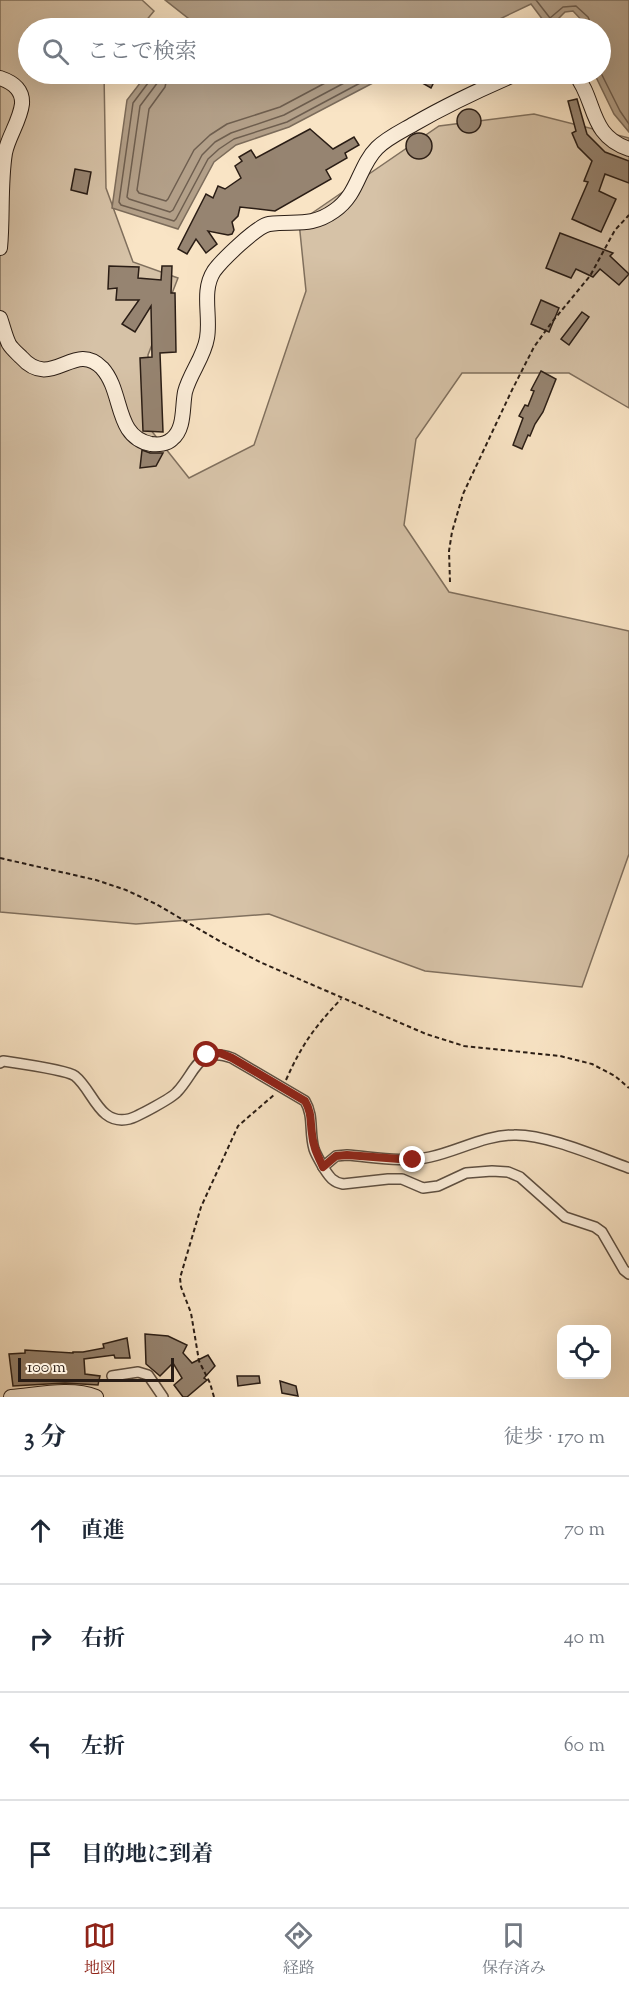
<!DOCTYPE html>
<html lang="ja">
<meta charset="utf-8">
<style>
:root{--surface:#fff;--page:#f6f6f7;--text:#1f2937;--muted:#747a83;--line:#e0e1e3;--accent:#8f2418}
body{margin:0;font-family:"Sorts Mill Goudy","Noto Serif JP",serif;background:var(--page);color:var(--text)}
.controls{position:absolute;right:18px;bottom:18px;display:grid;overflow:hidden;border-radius:12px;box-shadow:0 6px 24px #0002}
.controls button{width:54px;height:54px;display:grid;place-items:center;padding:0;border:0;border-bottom:2px solid var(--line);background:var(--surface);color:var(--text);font:30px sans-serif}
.scale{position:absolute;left:18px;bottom:15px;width:156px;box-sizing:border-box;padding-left:6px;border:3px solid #2a1d15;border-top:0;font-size:16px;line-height:21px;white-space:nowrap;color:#2a1d15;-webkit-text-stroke:4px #fbedd9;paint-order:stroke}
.stop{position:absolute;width:18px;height:18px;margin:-14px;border:4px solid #8f2418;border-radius:50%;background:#fff}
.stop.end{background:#8f2418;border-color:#fff;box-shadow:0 2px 6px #0008}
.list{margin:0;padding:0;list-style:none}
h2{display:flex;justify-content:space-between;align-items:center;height:78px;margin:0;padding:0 24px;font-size:26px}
h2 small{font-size:20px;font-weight:400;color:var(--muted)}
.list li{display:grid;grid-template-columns:39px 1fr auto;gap:18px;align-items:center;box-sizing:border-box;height:108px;padding:0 24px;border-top:2px solid var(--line)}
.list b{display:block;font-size:22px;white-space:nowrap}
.list em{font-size:20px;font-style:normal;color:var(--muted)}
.icon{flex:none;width:33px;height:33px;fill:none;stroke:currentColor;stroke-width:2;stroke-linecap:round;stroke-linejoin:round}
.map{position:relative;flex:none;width:629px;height:1397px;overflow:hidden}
.search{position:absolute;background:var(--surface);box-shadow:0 6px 24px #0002;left:18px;right:18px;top:18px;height:66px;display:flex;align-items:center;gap:15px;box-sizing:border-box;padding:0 21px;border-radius:33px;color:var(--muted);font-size:22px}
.sheet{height:510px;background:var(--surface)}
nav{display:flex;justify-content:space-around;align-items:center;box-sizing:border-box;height:84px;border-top:2px solid var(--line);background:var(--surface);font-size:16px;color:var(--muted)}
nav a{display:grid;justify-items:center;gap:3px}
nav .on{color:var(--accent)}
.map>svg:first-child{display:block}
</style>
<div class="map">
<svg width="629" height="1397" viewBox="0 0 629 1397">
<rect width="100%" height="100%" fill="#f9e4c5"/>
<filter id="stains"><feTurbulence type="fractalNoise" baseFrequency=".00333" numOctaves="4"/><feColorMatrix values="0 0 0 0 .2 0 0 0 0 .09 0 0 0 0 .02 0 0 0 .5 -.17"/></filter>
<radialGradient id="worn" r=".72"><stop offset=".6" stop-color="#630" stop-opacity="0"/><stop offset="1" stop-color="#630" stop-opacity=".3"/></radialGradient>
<path fill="#d6c2a7" stroke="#80705e" stroke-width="1.5" d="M 0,0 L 142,0 L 154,11 L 140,28 L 28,28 L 28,74 L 104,74 L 106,188 L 133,262 L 178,278 L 148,355 L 150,429 L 189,478 L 254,445 L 306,291 L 299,222 L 439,126 L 534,114 L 629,138 L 629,408 L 569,373 L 462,373 L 416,439 L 404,525 L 449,592 L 629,631 L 629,854 L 582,987 L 425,971 L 269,914 L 136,924 L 0,912 Z"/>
<g fill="#b3a089" stroke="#7c6c5b" stroke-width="1.5">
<path d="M 165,0 L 629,0 L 629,132 L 614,114 L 595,75 L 600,74 L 600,28 L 589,28 L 573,11 L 565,12 L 549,28 L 531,4 L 481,28 L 182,28 L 189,19 Z"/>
<path d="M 147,74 L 390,74 L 289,127 L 236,145 L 214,162 L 178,229 L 112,208 L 127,100 Z"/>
</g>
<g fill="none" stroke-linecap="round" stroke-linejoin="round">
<g stroke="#6e5e4f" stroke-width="1.5">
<path d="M 536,0 L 550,18 L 563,7 L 576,6 L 588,17 L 593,28"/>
<path d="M 600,71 L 620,111 L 629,124"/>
<path d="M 152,74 L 151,79 L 133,103 L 119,202 L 121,205 L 174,221 L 176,219 L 208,159 L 219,149 L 234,139 L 287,122 L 377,74"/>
<path d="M 159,74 L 158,82 L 140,106 L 127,197 L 129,199 L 170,212 L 173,210 L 202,155 L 215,142 L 231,133 L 284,115 L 361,74"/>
<path d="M 168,74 L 165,87 L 149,109 L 137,190 L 139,193 L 166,201 L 168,199 L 194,150 L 210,135 L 227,124 L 280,107 L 342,74"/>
</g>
</g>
<g fill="#968471" stroke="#2a1d15" stroke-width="1.5">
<path d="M 421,74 L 428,74 L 436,78 L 431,88 L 417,80 Z"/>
<path d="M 577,99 L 587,134 L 605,152 L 629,161 L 629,183 L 605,174 L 599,191 L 616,199 L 601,232 L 572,219 L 588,182 L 584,181 L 592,161 L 578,147 L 572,133 L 576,131 L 568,101 Z"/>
<circle cx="469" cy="121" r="12"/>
<path d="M 310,129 L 333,149 L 354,137 L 359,145 L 345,153 L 347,158 L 326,170 L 331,179 L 275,211 L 240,207 L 238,216 L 232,222 L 234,230 L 232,234 L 228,235 L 208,231 L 217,244 L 206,253 L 196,239 L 187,254 L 178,249 L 206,194 L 213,198 L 218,186 L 225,189 L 241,178 L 235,166 L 242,161 L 239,157 L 251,150 L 256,158 Z"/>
<circle cx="419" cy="146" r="13"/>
<path d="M 75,169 L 91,172 L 87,194 L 71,190 Z"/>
<path d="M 560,233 L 613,253 L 610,256 L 629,274 L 619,285 L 600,269 L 593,277 L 576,269 L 571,278 L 546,268 Z"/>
<path d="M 109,266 L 139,267 L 138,278 L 161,280 L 162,266 L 172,266 L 171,293 L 175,293 L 176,352 L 160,353 L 163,432 L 143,431 L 140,358 L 152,357 L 151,306 L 135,332 L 122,324 L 139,300 L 116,300 L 117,288 L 108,289 Z"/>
<path d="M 541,300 L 559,308 L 549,332 L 531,324 Z"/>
<path d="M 582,312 L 589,317 L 569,345 L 561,339 Z"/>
<path d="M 541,371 L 556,379 L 543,412 L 535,424 L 530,436 L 528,435 L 522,449 L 513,445 L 523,418 L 519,416 L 525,405 L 528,406 L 534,391 L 531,390 Z"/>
<path d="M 142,450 L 150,453 L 163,453 L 156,466 L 140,468 Z"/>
<path d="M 145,1334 L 168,1336 L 187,1345 L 183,1353 L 192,1363 L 208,1355 L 215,1366 L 204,1378 L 207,1380 L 187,1397 L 183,1397 L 174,1385 L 182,1378 L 173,1363 L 160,1376 L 146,1364 Z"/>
<path d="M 127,1338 L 130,1358 L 115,1358 L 114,1355 L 84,1359 L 85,1374 L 100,1376 L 98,1385 L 65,1383 L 13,1386 L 9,1354 L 25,1353 L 25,1350 L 73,1353 L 73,1352 L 83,1352 L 104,1348 L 103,1344 Z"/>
<path d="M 237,1376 L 259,1376 L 260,1383 L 238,1386 Z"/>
<path d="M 280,1381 L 296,1386 L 298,1396 L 282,1393 Z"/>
</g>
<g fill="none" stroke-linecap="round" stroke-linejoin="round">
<defs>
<g id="street">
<path d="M 0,1063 L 3,1061 C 16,1063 67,1070 75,1076 C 93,1090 99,1126 129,1119 C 137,1117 172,1098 177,1092 C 196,1072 198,1045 232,1058 L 305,1101 C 314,1116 309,1132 314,1149 C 316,1155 320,1161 323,1167"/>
<path d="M 629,1168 C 598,1157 546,1134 514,1135 C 485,1135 458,1151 430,1157 C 403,1163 374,1157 347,1155 L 336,1156 L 323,1167 C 329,1176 332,1182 343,1184 L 388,1179 L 402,1179 L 423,1188 L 438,1186 L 466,1173 L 492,1171 L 508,1172 L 520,1177 L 565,1217 L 595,1227 L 602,1232 L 624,1270 L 629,1274"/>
<path d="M 112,1376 L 138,1372 L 148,1375 L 163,1397"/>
</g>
<g id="secondary">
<path d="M 575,74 C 597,101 588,135 629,149"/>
<path d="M 0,78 C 12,82 23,89 22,104 C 20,121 8,137 5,153 C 0,184 3,217 0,248"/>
<path d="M 0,318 C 3,326 5,336 9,344 C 12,349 17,353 21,357 C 52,392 74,339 102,368 C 124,392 114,437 151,444 C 158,445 167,444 172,439 C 185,429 182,407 185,392 C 190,373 204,357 207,338 C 211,316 201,291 214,271 C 222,260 257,226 269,224 C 294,220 310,228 334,211 C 359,194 358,167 377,148 C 387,138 402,131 414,124 C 447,105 481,89 516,74"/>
<path d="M 11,1397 C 37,1395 71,1387 96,1397"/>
</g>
</defs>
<use href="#street" stroke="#5e4f41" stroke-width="12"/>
<use href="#secondary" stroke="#2a1d15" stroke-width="16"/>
<g stroke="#2a1d15" stroke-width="2" stroke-dasharray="4.5 3" stroke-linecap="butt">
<path d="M 450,582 L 449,551 L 452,532 L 463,494 L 512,390 L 534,347 L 552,322 L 590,276 L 615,230 L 629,215"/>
<path d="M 0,858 L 96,880 L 126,890 L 156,904 L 221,942 L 262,963 L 426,1034 L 464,1046 L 560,1056 L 592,1064 L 615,1076 L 629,1088"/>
<path d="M 286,1080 C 302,1044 314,1028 341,999"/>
<path d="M 214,1397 L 210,1383 L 199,1361 L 191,1313 L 181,1287 L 180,1278 L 201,1207 L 238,1126 L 275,1094"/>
</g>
<use href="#street" stroke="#fbedd9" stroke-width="9"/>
<use href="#secondary" stroke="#fbedd9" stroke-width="14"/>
</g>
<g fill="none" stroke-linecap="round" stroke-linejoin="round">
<path stroke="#8f2418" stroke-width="8" d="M 207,1055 L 220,1053 L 232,1058 L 305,1101 C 312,1113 310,1121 312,1134 C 313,1147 318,1156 323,1167 L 336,1156 L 347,1155 L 413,1160"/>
</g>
<rect width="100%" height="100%" filter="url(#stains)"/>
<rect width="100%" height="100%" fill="url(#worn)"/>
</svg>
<div class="controls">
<button><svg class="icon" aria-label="locate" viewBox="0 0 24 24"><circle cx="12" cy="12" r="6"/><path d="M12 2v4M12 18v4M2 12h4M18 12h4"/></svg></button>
</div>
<div class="scale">100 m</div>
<div class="stop" style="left:207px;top:1055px"></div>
<div class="stop end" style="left:413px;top:1160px"></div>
<div class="search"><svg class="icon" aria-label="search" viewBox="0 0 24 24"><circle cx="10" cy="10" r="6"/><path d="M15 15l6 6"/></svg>ここで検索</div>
</div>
<section class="sheet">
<h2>3 分<small>徒歩 · 170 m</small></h2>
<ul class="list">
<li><svg class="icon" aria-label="ahead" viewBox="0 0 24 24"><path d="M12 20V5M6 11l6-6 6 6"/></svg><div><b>直進</b></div><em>70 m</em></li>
<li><svg class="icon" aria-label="right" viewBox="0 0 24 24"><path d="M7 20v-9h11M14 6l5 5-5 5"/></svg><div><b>右折</b></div><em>40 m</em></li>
<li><svg class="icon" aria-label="left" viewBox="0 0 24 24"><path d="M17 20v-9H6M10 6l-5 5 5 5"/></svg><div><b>左折</b></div><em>60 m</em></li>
<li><svg class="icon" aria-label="arrive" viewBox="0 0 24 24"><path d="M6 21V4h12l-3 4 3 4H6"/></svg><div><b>目的地に到着</b></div></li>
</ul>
</section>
<nav>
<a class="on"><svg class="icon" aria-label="map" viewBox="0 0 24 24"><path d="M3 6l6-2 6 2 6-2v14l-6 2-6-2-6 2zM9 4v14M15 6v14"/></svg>地図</a>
<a><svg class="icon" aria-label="directions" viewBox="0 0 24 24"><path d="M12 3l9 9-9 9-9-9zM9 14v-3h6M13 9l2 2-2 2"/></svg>経路</a>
<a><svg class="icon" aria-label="saved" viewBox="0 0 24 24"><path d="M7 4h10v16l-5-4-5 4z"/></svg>保存済み</a>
</nav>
